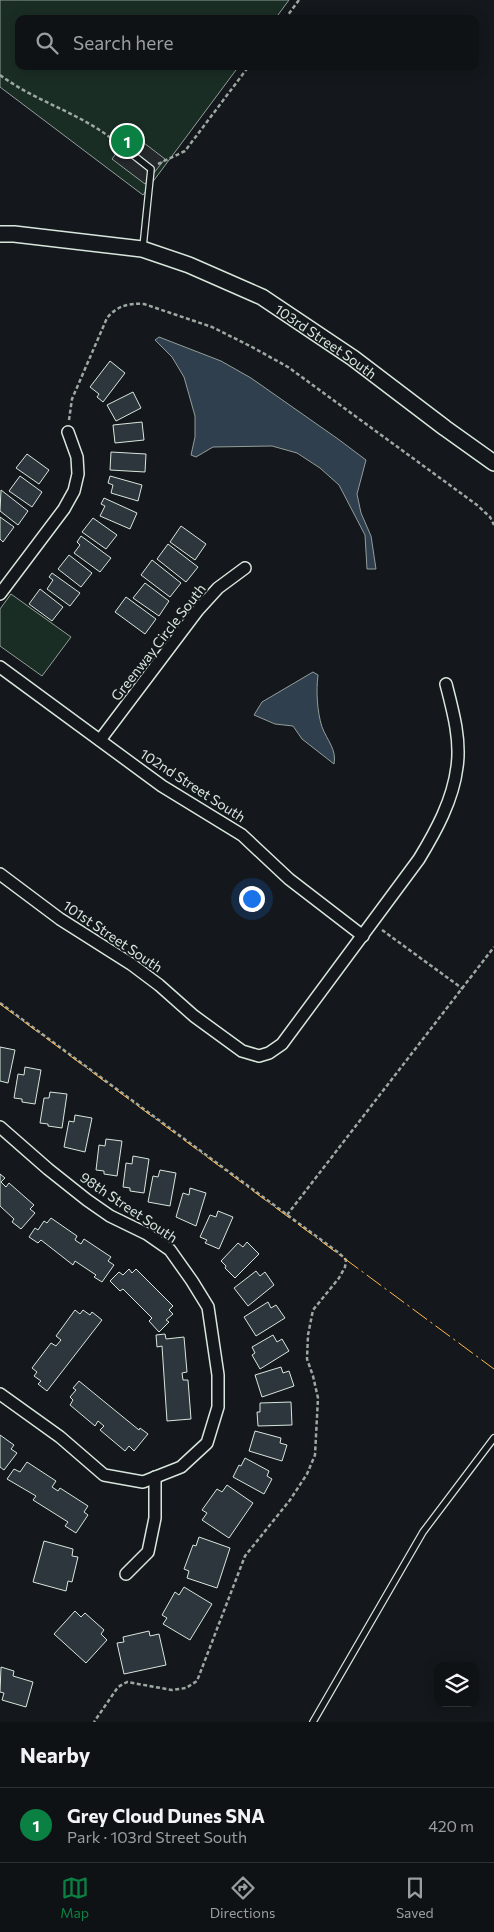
<!DOCTYPE html>
<meta charset="utf-8">
<style>
:root{--surface:#0f1215;--page:#181b1e;--text:#f1f3f6;--muted:#9b9ea0;--line:#2f3234;--accent:#0b8043}
body{margin:0;font-family:Commissioner,sans-serif;background:var(--page);color:var(--text)}
.controls{position:absolute;right:15px;bottom:15px;display:grid;overflow:hidden;border-radius:10px;box-shadow:0 2px 12px #0003}
.controls button{width:45px;height:45px;display:grid;place-items:center;padding:0;border:0;border-bottom:1px solid var(--line);background:var(--surface);color:var(--text);font:25px sans-serif}
.you{position:absolute;left:251px;top:898px;width:18px;height:18px;margin:-12px;border:4px solid #fff;border-radius:50%;background:#1a73e8;box-shadow:0 0 0 8px #1a73e833}
.badge{display:grid;place-items:center;width:32px;height:32px;border-radius:50%;background:var(--accent);color:#fff;font-size:16px;font-weight:700}
.pin{position:absolute;translate:-50% -50%;border:2px solid #fff;box-shadow:0 1px 5px #0006}
.list{margin:0;padding:0;list-style:none}
h2{display:flex;justify-content:space-between;align-items:center;height:65px;margin:0;padding:0 20px;font-size:21px}
h2 small{font-size:16px;font-weight:400;color:var(--muted)}
.list li{display:grid;grid-template-columns:32px 1fr auto;gap:15px;align-items:center;box-sizing:border-box;height:75px;padding:0 20px;border-top:1px solid var(--line)}
.list b{display:block;font-size:19px;white-space:nowrap}
.list p{margin:0;font-size:16px;white-space:nowrap;color:var(--muted)}
.list em{font-size:16px;font-style:normal;color:var(--muted)}
.icon{flex:none;width:28px;height:28px;fill:none;stroke:currentColor;stroke-width:2;stroke-linecap:round;stroke-linejoin:round}
.map{position:relative;flex:none;width:494px;height:1722px;overflow:hidden}
.search{position:absolute;background:var(--surface);box-shadow:0 2px 12px #0003;left:15px;right:15px;top:15px;height:55px;display:flex;align-items:center;gap:12px;box-sizing:border-box;padding:0 18px;border-radius:10px;color:var(--muted);font-size:19px}
.sheet{height:140px;background:var(--surface)}
nav{display:flex;justify-content:space-around;align-items:center;box-sizing:border-box;height:70px;border-top:1px solid var(--line);background:var(--surface);font-size:14px;color:var(--muted)}
nav a{display:grid;justify-items:center;gap:2px}
nav .on{color:var(--accent)}
.map>svg:first-child{display:block}
</style>
<div class="map">
<svg width="494" height="1722" viewBox="0 0 494 1722">
<rect width="100%" height="100%" fill="#14181c"/>
<g fill="#1a2d24" stroke="#939e99">
<path d="M 0,0 L 289,0 L 275,19 L 19,19 L 19,66 L 239,66 L 143,195 L 0,87 Z"/>
<path d="M 11,594 L 71,637 L 42,676 L 0,646 L 0,609 Z"/>
</g>
<path fill="#24282b" stroke="#939e99" d="M 131,133 L 165,159 L 145,184 L 112,159 Z"/>
<g fill="#2f3f4d" stroke="#939e99">
<path d="M 159,337 L 221,361 L 251,378 L 338,439 L 366,460 L 357,494 L 361,513 L 371,536 L 376,569 L 367,569 L 365,535 L 339,485 L 320,468 L 297,453 L 272,446 L 213,447 L 196,457 L 191,455 L 195,437 L 195,416 L 184,377 L 172,357 L 155,340 Z"/>
<path d="M 313,672 L 318,675 C 316,691 317,711 322,727 C 327,740 337,750 334,764 L 302,739 L 293,726 L 275,724 L 254,715 L 262,702 Z"/>
</g>
<g fill="#2c363c" stroke="#d8e6dc">
<path d="M 110,361 L 125,373 L 103,402 L 97,397 L 99,394 L 90,387 Z"/>
<path d="M 133,392 L 141,408 L 116,421 L 107,405 Z"/>
<path d="M 142,422 L 144,440 L 115,443 L 113,425 Z"/>
<path d="M 111,452 L 146,454 L 145,472 L 110,470 Z"/>
<path d="M 27,454 L 49,470 L 39,484 L 16,468 Z"/>
<path d="M 20,476 L 42,492 L 32,507 L 9,491 Z"/>
<path d="M 110,476 L 142,485 L 138,501 L 111,493 L 113,485 L 108,483 Z"/>
<path d="M 1,490 L 28,511 L 18,525 L 0,511 Z"/>
<path d="M 104,498 L 137,513 L 130,529 L 100,516 L 105,506 L 101,504 Z"/>
<path d="M 0,517 L 14,527 L 3,542 L 0,539 Z"/>
<path d="M 93,518 L 117,535 L 106,549 L 82,532 Z"/>
<path d="M 181,526 L 206,544 L 195,560 L 170,542 Z"/>
<path d="M 81,536 L 111,558 L 100,572 L 74,553 L 80,545 L 77,542 Z"/>
<path d="M 168,544 L 198,567 L 186,582 L 157,559 Z"/>
<path d="M 69,555 L 92,573 L 81,587 L 58,569 Z"/>
<path d="M 152,560 L 181,583 L 170,597 L 141,575 Z"/>
<path d="M 52,573 L 80,593 L 70,606 L 47,589 L 53,580 L 49,577 Z"/>
<path d="M 145,583 L 169,601 L 159,616 L 133,598 Z"/>
<path d="M 40,589 L 63,607 L 52,621 L 29,604 Z"/>
<path d="M 126,597 L 156,619 L 145,634 L 115,612 Z"/>
<path d="M 0,1047 L 15,1050 L 8,1083 L 0,1081 Z"/>
<path d="M 25,1067 L 41,1070 L 35,1104 L 22,1102 L 22,1099 L 14,1098 L 18,1074 L 24,1075 Z"/>
<path d="M 50,1092 L 67,1094 L 62,1128 L 48,1126 L 48,1124 L 40,1123 L 44,1098 L 49,1098 Z"/>
<path d="M 75,1115 L 92,1118 L 85,1152 L 64,1147 L 69,1121 L 74,1122 Z"/>
<path d="M 106,1139 L 122,1141 L 117,1176 L 104,1174 L 104,1171 L 96,1170 L 99,1145 L 105,1146 Z"/>
<path d="M 133,1156 L 149,1159 L 144,1193 L 130,1191 L 130,1188 L 123,1187 L 126,1163 L 132,1164 Z"/>
<path d="M 160,1170 L 176,1173 L 170,1206 L 148,1202 L 153,1176 L 158,1177 Z"/>
<path d="M 0,1174 L 5,1178 L 1,1182 L 6,1187 L 9,1183 L 34,1205 L 30,1209 L 35,1213 L 21,1229 L 12,1222 L 14,1219 L 0,1206 Z"/>
<path d="M 190,1188 L 206,1193 L 196,1226 L 176,1217 L 183,1193 L 189,1195 Z"/>
<path d="M 218,1211 L 233,1217 L 219,1249 L 205,1243 L 207,1240 L 200,1237 L 210,1215 L 216,1217 Z"/>
<path d="M 51,1218 L 77,1236 L 75,1240 L 81,1244 L 84,1239 L 111,1257 L 108,1261 L 114,1265 L 102,1282 L 94,1277 L 96,1275 L 75,1261 L 73,1265 L 41,1240 L 38,1243 L 29,1237 L 35,1228 L 38,1230 L 44,1221 L 47,1223 Z"/>
<path d="M 247,1242 L 259,1254 L 235,1278 L 225,1268 L 226,1266 L 221,1261 L 238,1243 L 243,1247 Z"/>
<path d="M 129,1269 L 132,1273 L 136,1269 L 173,1306 L 169,1310 L 173,1314 L 166,1320 L 169,1322 L 159,1332 L 149,1321 L 152,1318 L 123,1289 L 120,1291 L 110,1281 L 119,1272 L 123,1275 Z"/>
<path d="M 256,1271 L 260,1276 L 265,1272 L 274,1285 L 248,1306 L 234,1288 Z"/>
<path d="M 268,1302 L 271,1308 L 276,1305 L 285,1318 L 256,1336 L 244,1317 Z"/>
<path d="M 75,1310 L 80,1314 L 83,1310 L 90,1315 L 92,1312 L 102,1320 L 47,1391 L 38,1384 L 41,1381 L 34,1376 L 37,1372 L 32,1368 L 51,1343 L 56,1346 L 61,1340 L 56,1336 Z"/>
<path d="M 165,1334 L 166,1339 L 184,1337 L 187,1372 L 182,1373 L 183,1380 L 188,1380 L 191,1419 L 167,1421 L 162,1346 L 157,1347 L 156,1335 Z"/>
<path d="M 273,1335 L 277,1342 L 282,1339 L 289,1351 L 260,1369 L 252,1355 L 255,1353 L 252,1347 Z"/>
<path d="M 281,1367 L 283,1373 L 289,1371 L 294,1386 L 262,1397 L 255,1375 Z"/>
<path d="M 79,1381 L 139,1430 L 140,1428 L 148,1434 L 134,1451 L 129,1446 L 125,1451 L 100,1430 L 104,1426 L 98,1421 L 95,1426 L 70,1405 L 73,1400 L 70,1397 L 76,1390 L 73,1388 Z"/>
<path d="M 291,1402 L 292,1425 L 258,1426 L 257,1412 L 260,1412 L 260,1403 Z"/>
<path d="M 255,1431 L 281,1438 L 280,1443 L 287,1445 L 282,1461 L 249,1451 Z"/>
<path d="M 0,1435 L 14,1445 L 11,1449 L 17,1453 L 4,1470 L 0,1467 Z"/>
<path d="M 245,1458 L 269,1471 L 267,1476 L 272,1479 L 264,1494 L 233,1477 L 239,1465 L 241,1466 Z"/>
<path d="M 27,1462 L 56,1481 L 52,1487 L 58,1491 L 60,1488 L 88,1506 L 84,1512 L 88,1515 L 76,1533 L 65,1526 L 68,1522 L 33,1500 L 36,1496 L 7,1479 L 14,1469 L 20,1472 Z"/>
<path d="M 227,1485 L 253,1503 L 229,1538 L 202,1520 L 207,1513 L 202,1510 L 217,1489 L 222,1492 Z"/>
<path d="M 199,1537 L 230,1548 L 217,1588 L 187,1578 L 189,1571 L 184,1569 L 193,1545 L 196,1546 Z"/>
<path d="M 44,1541 L 73,1549 L 72,1556 L 78,1557 L 72,1582 L 68,1581 L 66,1591 L 33,1582 Z"/>
<path d="M 184,1587 L 212,1604 L 190,1640 L 163,1624 L 167,1618 L 162,1615 L 175,1592 L 179,1595 Z"/>
<path d="M 75,1611 L 81,1617 L 85,1613 L 104,1630 L 101,1634 L 107,1640 L 86,1663 L 54,1634 Z"/>
<path d="M 149,1631 L 150,1636 L 159,1634 L 166,1665 L 124,1674 L 117,1643 L 124,1642 L 123,1637 Z"/>
<path d="M 1,1667 L 14,1671 L 13,1676 L 33,1682 L 26,1707 L 2,1700 L 4,1693 L 0,1692 Z"/>
</g>
<g fill="none" stroke-linecap="round" stroke-linejoin="round">
<defs>
<g id="lane">
<path d="M 123,147 L 151,169 L 143,247"/>
<path d="M 313,1722 L 423,1532 L 494,1438"/>
</g>
<g id="street">
<path d="M 0,594 L 64,509 L 74,491 L 78,474 L 77,457 L 68,432"/>
<path d="M 0,667 L 162,786 L 242,835 L 289,879 L 363,936"/>
<path d="M 100,740 L 198,610 L 218,588 L 245,568"/>
<path d="M 0,874 L 60,919 L 131,964 L 159,985 L 194,1016 L 242,1051 L 259,1056 L 269,1053 L 282,1044 L 419,859 C 436,831 453,800 457,767 C 461,740 453,711 446,684"/>
<path d="M 0,1127 L 48,1169 L 87,1200 L 110,1216 L 147,1234 L 170,1250 L 192,1281 L 208,1307 L 218,1375 L 218,1407 L 207,1443 L 181,1467 L 143,1482 L 104,1475 L 60,1437 L 0,1394"/>
<path d="M 126,1574 L 148,1552 L 155,1518 L 155,1477"/>
</g>
<g id="secondary">
<path id="s1" d="M 0,234 L 14,234 L 142,249 L 189,265 L 262,297 L 353,358 L 445,428 L 494,463"/>
</g>
</defs>
<use href="#lane" stroke="#d8e6dc" stroke-width="8"/>
<use href="#street" stroke="#d8e6dc" stroke-width="14"/>
<use href="#secondary" stroke="#d8e6dc" stroke-width="18"/>
<g stroke="#9da8a2" stroke-width="2.5" stroke-dasharray="4 2.5" stroke-linecap="butt">
<path d="M 285,19 L 299,0"/>
<path d="M 0,75 C 36,102 81,113 116,142"/>
<path d="M 158,164 L 185,151 L 249,66"/>
<path d="M 69,420 L 72,399 L 107,318 C 117,306 128,303 144,304 L 212,327 L 252,347 L 288,367 L 477,505 L 490,517 L 494,525"/>
<path d="M 382,930 L 463,989"/>
<path d="M 0,1003 L 339,1253 L 346,1260 L 345,1267 L 339,1278 L 313,1310 L 308,1335 L 307,1359 L 313,1376 L 318,1398 L 315,1455 L 307,1474 L 290,1500 L 245,1556 L 197,1681 L 186,1688 L 172,1690 L 127,1682 L 118,1687 L 94,1722"/>
<path d="M 287,1215 L 494,947"/>
</g>
<use href="#lane" stroke="#14181c" stroke-width="5.5"/>
<use href="#street" stroke="#14181c" stroke-width="11"/>
<use href="#secondary" stroke="#14181c" stroke-width="15"/>
<path stroke="#ffb74d" stroke-width="1" stroke-dasharray="18 4 2.5 4" stroke-linecap="butt" d="M 0,1004 L 494,1369"/>
</g>
<g text-anchor="middle" dominant-baseline="central" stroke-width="4" stroke-linejoin="round" paint-order="stroke">
<g font-size="14" fill="#d8e6dc" stroke="#14181c">
<text stroke="none"><textPath href="#s1" startOffset="350">103rd Street South</textPath></text>
<text transform="translate(158 642) rotate(-52)">Greenway Circle South</text>
<text transform="translate(193 785) rotate(33)">102nd Street South</text>
<text transform="translate(113 936) rotate(34)">101st Street South</text>
<text transform="translate(129 1207) rotate(34)">98th Street South</text>
</g>
</g>
</svg>
<div class="controls">
<button><svg class="icon" aria-label="layers" viewBox="0 0 24 24"><path d="M12 4l9 5-9 5-9-5zM3 14l9 5 9-5"/></svg></button>
</div>
<div class="you"></div>
<div class="pin badge" style="left:127px;top:141px">1</div>
<div class="search"><svg class="icon" aria-label="search" viewBox="0 0 24 24"><circle cx="10" cy="10" r="6"/><path d="M15 15l6 6"/></svg>Search here</div>
</div>
<section class="sheet">
<h2>Nearby<small></small></h2>
<ul class="list">
<li><span class="badge">1</span><div><b>Grey Cloud Dunes SNA</b><p>Park · 103rd Street South</p></div><em>420 m</em></li>
</ul>
</section>
<nav>
<a class="on"><svg class="icon" aria-label="map" viewBox="0 0 24 24"><path d="M3 6l6-2 6 2 6-2v14l-6 2-6-2-6 2zM9 4v14M15 6v14"/></svg>Map</a>
<a><svg class="icon" aria-label="directions" viewBox="0 0 24 24"><path d="M12 3l9 9-9 9-9-9zM9 14v-3h6M13 9l2 2-2 2"/></svg>Directions</a>
<a><svg class="icon" aria-label="saved" viewBox="0 0 24 24"><path d="M7 4h10v16l-5-4-5 4z"/></svg>Saved</a>
</nav>
